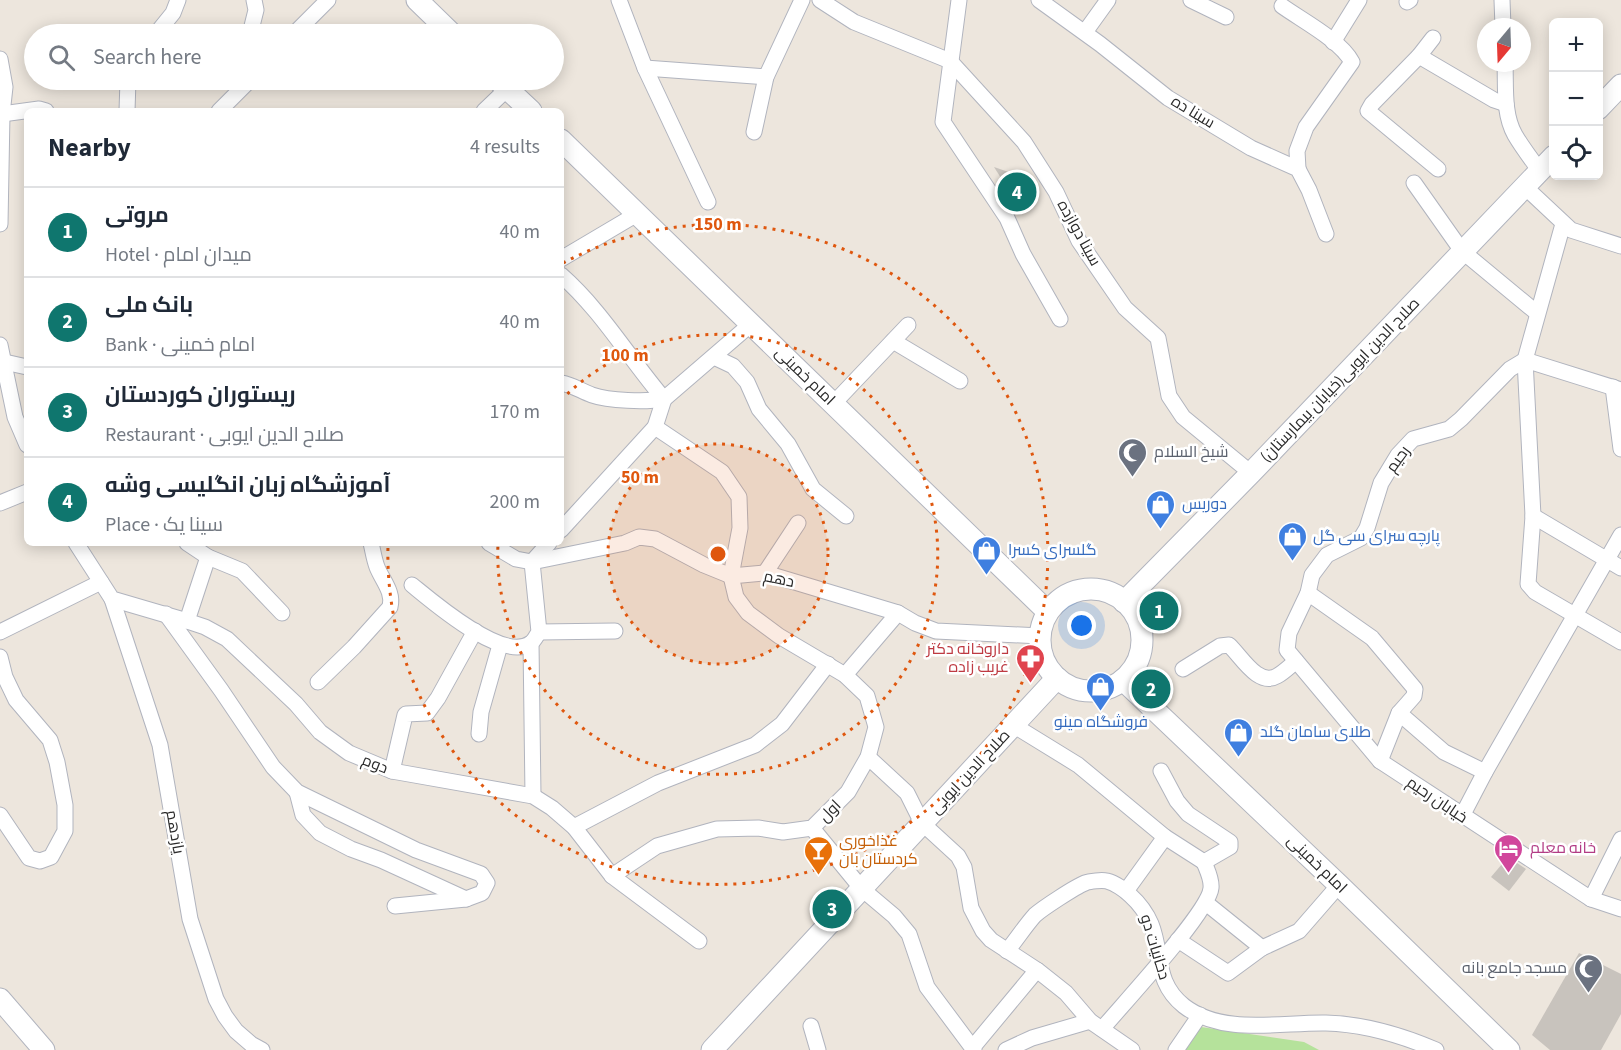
<!DOCTYPE html>
<meta charset="utf-8">
<style>
:root{--surface:#fff;--page:#f6f6f7;--text:#1f2937;--muted:#747a83;--line:#e0e1e3;--accent:#0f766e}
body{margin:0;font-family:"Source Sans 3",Cairo,sans-serif;background:var(--page);color:var(--text)}
.controls{position:absolute;right:18px;top:18px;display:grid;overflow:hidden;border-radius:9px;box-shadow:0 3px 15px #0003}
.controls button{width:54px;height:54px;display:grid;place-items:center;padding:0;border:0;border-bottom:2px solid var(--line);background:var(--surface);color:var(--text);font:30px sans-serif}
.compass{position:absolute;left:1477px;top:18px;width:54px;height:54px;border-radius:50%;background:var(--surface);box-shadow:0 3px 15px #0003;rotate:199deg}
.you{position:absolute;left:1082px;top:626px;width:21px;height:21px;margin:-15px;border:4px solid #fff;border-radius:50%;background:#1a73e8;box-shadow:0 0 0 9px #1a73e833}
.badge{display:grid;place-items:center;width:39px;height:39px;border-radius:50%;background:var(--accent);color:#fff;font-size:20px;font-weight:700}
.pin{position:absolute;translate:-50% -50%;border:3px solid #fff;box-shadow:0 2px 6px #0006}
.list{margin:0;padding:0;list-style:none}
h2{display:flex;justify-content:space-between;align-items:center;height:78px;margin:0;padding:0 24px;font-size:26px}
h2 small{font-size:20px;font-weight:400;color:var(--muted)}
.list li{display:grid;grid-template-columns:39px 1fr auto;gap:18px;align-items:center;box-sizing:border-box;height:90px;padding:0 24px;border-top:2px solid var(--line)}
.list b{display:block;font-size:22px;white-space:nowrap}
.list p{margin:0;font-size:20px;white-space:nowrap;color:var(--muted)}
.list em{font-size:20px;font-style:normal;color:var(--muted)}
.icon{flex:none;width:33px;height:33px;fill:none;stroke:currentColor;stroke-width:2;stroke-linecap:round;stroke-linejoin:round}
.map{position:relative;flex:none;width:1621px;height:1050px;overflow:hidden}
.search{position:absolute;background:var(--surface);box-shadow:0 3px 15px #0003;left:24px;top:24px;width:540px;height:66px;display:flex;align-items:center;gap:15px;box-sizing:border-box;padding:0 21px;border-radius:33px;color:var(--muted);font-size:22px}
.panel{position:absolute;background:var(--surface);box-shadow:0 3px 15px #0003;left:24px;top:108px;width:540px;height:438px;border-radius:9px}
.map>svg:first-child{display:block}
</style>
<div class="map">
<svg width="1621" height="1050" viewBox="0 0 1621 1050">
<rect width="100%" height="100%" fill="#ede6dd"/>
<path fill="#b5e29b" d="M 1201,1027 L 1304,1042 L 1319,1050 L 1185,1050 Z"/>
<g fill="#c8c3bd">
<path d="M 994,167 L 1029,179 L 1018,205 Z"/>
<path d="M 1508,857 L 1526,869 L 1509,891 L 1491,877 Z"/>
<path d="M 1579,953 L 1621,974 L 1621,1014 L 1601,1050 L 1550,1050 L 1532,1035 Z"/>
</g>
<g fill="none" stroke-linecap="round" stroke-linejoin="round">
<defs>
<g id="street">
<path d="M 619,0 L 645,68 L 708,202"/>
<path d="M 820,0 L 854,22 L 950,61 L 1024,142 L 1056,192 L 1079,241 L 1125,308 L 1158,338 L 1169,396 L 1183,417 L 1251,473"/>
<path d="M 959,0 L 943,122 L 1007,218 L 1023,254 L 1060,319"/>
<path d="M 1039,0 L 1100,44 L 1168,98 L 1251,148 L 1298,169 L 1309,190 L 1326,234"/>
<path d="M 1191,0 L 1226,17"/>
<path d="M 1502,0 L 1503,27"/>
<path d="M 1407,2 L 1410,0"/>
<path d="M 1282,6 C 1303,21 1340,40 1352,62 L 1306,127 L 1297,151 L 1298,169"/>
<path d="M 1085,32 L 1108,0"/>
<path d="M 156,34 L 173,13 L 178,0"/>
<path d="M 250,34 L 256,10 L 254,0"/>
<path d="M 294,34 L 328,0"/>
<path d="M 1433,38 L 1419,56 L 1372,104 L 1368,111 L 1438,169"/>
<path d="M 1333,42 L 1359,0"/>
<path d="M 1419,56 L 1494,100 L 1506,104"/>
<path d="M 0,59 L 5,87 L 2,114 L 0,224"/>
<path d="M 1505,63 C 1506,86 1503,114 1515,135 C 1522,147 1531,159 1540,171"/>
<path d="M 645,68 L 766,77"/>
<path d="M 127,111 L 128,80"/>
<path d="M 219,111 L 250,80"/>
<path d="M 484,111 L 508,88"/>
<path d="M 2,114 L 39,109 L 46,111"/>
<path d="M 754,132 L 766,77 L 802,0"/>
<path d="M 1414,183 L 1462,251 L 1537,313"/>
<path d="M 1524,186 L 1571,230 L 1621,246"/>
<path d="M 1563,224 L 1525,360 L 1533,516 L 1528,584 L 1535,592 L 1621,642"/>
<path d="M 561,259 L 637,214"/>
<path d="M 561,275 C 601,310 629,358 664,399 L 655,427 L 561,530"/>
<path d="M 893,341 L 960,381"/>
<path d="M 0,345 L 15,417 L 27,445"/>
<path d="M 714,357 L 733,366 L 747,382 L 759,409 L 788,444 L 813,489 L 846,516"/>
<path d="M 0,361 L 27,367"/>
<path d="M 561,383 C 573,385 581,391 592,395 C 609,401 646,402 664,399 L 751,324"/>
<path d="M 1613,387 L 1621,449"/>
<path d="M 1621,390 L 1525,360 L 1510,369 L 1461,419 L 1449,429 L 1413,439 L 1398,455 L 1381,483 L 1367,528 L 1361,538 L 1327,555 L 1312,575 L 1308,593 L 1289,633 L 1287,650 L 1380,761 L 1591,899 L 1621,909"/>
<path d="M 834,403 L 908,325"/>
<path d="M 0,503 L 27,492"/>
<path d="M 1533,516 L 1621,568"/>
<path d="M 76,543 L 112,599 L 187,621 L 205,627 L 227,639 L 296,704 L 320,732 L 349,753 L 392,771 L 533,796 L 552,808 L 574,827 L 612,876 L 699,941"/>
<path d="M 187,543 L 208,557 L 242,571 L 282,613"/>
<path d="M 489,543 L 516,559 L 532,562 L 625,543 L 639,537 L 655,539 L 704,565 L 731,576 L 765,573 L 898,613 L 915,623 L 936,631 L 1040,636"/>
<path d="M 765,573 L 798,523"/>
<path d="M 412,585 C 433,602 503,663 531,643 C 534,641 537,635 539,632 L 532,562 L 549,543"/>
<path d="M 1308,593 L 1372,638 L 1415,689 L 1414,696 L 1399,713 L 1380,761"/>
<path d="M 112,599 L 160,745 L 190,919 L 216,999 L 225,1016 L 236,1031 L 251,1044 L 262,1050"/>
<path d="M 166,614 L 221,690 L 273,767 L 297,792 L 416,850 L 481,874 L 487,883 L 482,893 L 466,899 L 395,906"/>
<path d="M 187,621 L 208,557"/>
<path d="M 0,632 L 101,582"/>
<path d="M 539,632 L 615,631"/>
<path d="M 531,643 L 533,796"/>
<path d="M 0,657 L 5,677 L 16,700 L 50,740 L 57,762 L 65,805 L 65,831 L 51,857 L 40,861 L 29,858 L 0,815"/>
<path d="M 1183,669 L 1220,646 L 1229,645 C 1241,656 1258,687 1277,676 C 1284,672 1290,666 1296,661"/>
<path d="M 845,675 L 898,613"/>
<path d="M 318,682 L 354,647 L 390,607 C 394,592 382,580 377,567 C 374,559 373,551 371,543"/>
<path d="M 1399,713 L 1444,752 L 1485,772"/>
<path d="M 1013,725 L 1078,765 L 1165,837 L 1204,862"/>
<path d="M 479,734 L 481,712 L 500,645"/>
<path d="M 868,757 L 907,793 L 922,823 L 958,856 L 964,867 L 971,908 L 983,931 L 991,940 L 1037,970 L 1066,993 L 1090,1021 L 1132,1050"/>
<path d="M 392,771 L 405,715 L 406,714 L 427,713 L 438,698 L 475,631"/>
<path d="M 1161,771 L 1177,801 L 1188,814 L 1230,842 L 1230,847 L 1204,862"/>
<path d="M 297,792 L 303,815 L 320,833 L 351,849 L 381,860 L 466,899"/>
<path d="M 1462,816 L 1485,772 L 1621,535"/>
<path d="M 574,827 L 658,783 L 755,745 L 782,724 L 828,664"/>
<path d="M 812,828 L 862,889 L 894,916 L 909,934 L 927,987 L 974,1050"/>
<path d="M 612,876 L 657,846 L 717,829 L 758,828 L 783,832 L 812,828 L 848,792 L 868,757 L 876,727 L 867,696 L 845,675 L 779,636 L 748,613 L 736,597 L 731,576 L 740,528 L 739,497 L 722,472 L 655,427"/>
<path d="M 1126,891 L 1165,837"/>
<path d="M 1591,899 L 1621,839"/>
<path d="M 1206,903 L 1262,948"/>
<path d="M 1178,940 L 1228,973 L 1262,948 L 1299,931 L 1339,885"/>
<path d="M 1007,951 C 1017,939 1025,926 1035,915 C 1043,908 1075,887 1085,883 C 1090,881 1102,880 1107,881 C 1115,883 1125,890 1130,895 C 1140,904 1146,912 1151,924 C 1163,954 1154,982 1184,1006 C 1223,1036 1281,1022 1326,1023 C 1364,1024 1401,1035 1436,1050"/>
<path d="M 811,1026 L 818,1050"/>
<path d="M 1102,1029 C 1122,1005 1209,912 1211,888 C 1212,879 1207,870 1204,862"/>
<path d="M 973,1047 L 1037,970"/>
<path d="M 1006,1050 L 1032,1038 L 1090,1021"/>
<path d="M 1176,1050 L 1200,1015"/>
</g>
<g id="secondary">
<path d="M 417,0 L 452,34"/>
<path d="M 498,80 L 531,111"/>
<path d="M 1598,109 L 1621,85"/>
<path d="M 561,140 L 1048,612"/>
<circle cx="1091" cy="640" r="51"/>
<path d="M 1124,602 L 1251,473 L 1554,156"/>
<path d="M 1123,680 L 1339,885 L 1509,1050"/>
<path d="M 0,999 L 44,1050"/>
<path d="M 712,1050 L 1057,678"/>
</g>
</defs>
<use href="#street" stroke="#b1b4be" stroke-width="17"/>
<use href="#secondary" stroke="#b1b4be" stroke-width="23"/>
<use href="#street" stroke="#fff" stroke-width="15"/>
<use href="#secondary" stroke="#fff" stroke-width="21"/>
</g>
<circle cx="718" cy="554" r="110" fill="#df570e" fill-opacity=".12"/>
<g fill="none" stroke="#df570e" stroke-width="3" stroke-dasharray="3 6">
<circle cx="718" cy="554" r="110"/>
<path d="M561 400A220 220 0 1 1 498 544"/>
<path d="M563 263A330 330 0 1 1 388 545"/>
</g>
<defs>
<symbol id="mosque-pin" viewBox="-11 -11 22 30"><path d="M0 17L-7.5 6A9.5 9.5 0 1 1 7.5 6Z" fill="#6b7280" stroke="#fff"/><path d="M3.5-4.9A6 6 0 1 0 3.5 4.9A5 5 0 1 1 3.5-4.9Z" fill="#fff"/></symbol>
<symbol id="shop-pin" viewBox="-11 -11 22 30"><path d="M0 17L-7.5 6A9.5 9.5 0 1 1 7.5 6Z" fill="#3f7fe0" stroke="#fff"/><path d="M-5-2.5h2.3a2.7 3.5 0 0 1 5.4 0H5L5.5 6h-11ZM-1.5-2.5h3a1.5 2.3 0 0 0-3 0Z" fill="#fff"/></symbol>
<symbol id="pharmacy-pin" viewBox="-11 -11 22 30"><path d="M0 17L-7.5 6A9.5 9.5 0 1 1 7.5 6Z" fill="#e0444e" stroke="#fff"/><path d="M-2-6h4v4h4v4h-4v4h-4v-4h-4v-4h4Z" fill="#fff"/></symbol>
<symbol id="hotel-pin" viewBox="-11 -11 22 30"><path d="M0 17L-7.5 6A9.5 9.5 0 1 1 7.5 6Z" fill="#d1479c" stroke="#fff"/><path d="M-6-4.5h1.5V1H6V5H4.5V3h-9V5H-6ZM-4 0a1.8 1.8 0 1 1 3.6 0ZM.5 0V-2.5h3Q6-2.5 6 0Z" fill="#fff"/></symbol>
<symbol id="bar-pin" viewBox="-11 -11 22 30"><path d="M0 17L-7.5 6A9.5 9.5 0 1 1 7.5 6Z" fill="#e8710a" stroke="#fff"/><path d="M-6-5H6L.8 .8V4.5H3.5V6h-7V4.5H-.8V.8Z" fill="#fff"/></symbol>
</defs>
<g fill-rule="evenodd">
<use href="#mosque-pin" x="1116" y="436" width="33" height="45"/>
<use href="#shop-pin" x="1144" y="488" width="33" height="45"/>
<use href="#shop-pin" x="1276" y="520" width="33" height="45"/>
<use href="#shop-pin" x="970" y="534" width="33" height="45"/>
<use href="#pharmacy-pin" x="1014" y="642" width="33" height="45"/>
<use href="#shop-pin" x="1084" y="670" width="33" height="45"/>
<use href="#shop-pin" x="1222" y="716" width="33" height="45"/>
<use href="#hotel-pin" x="1492" y="832" width="33" height="45"/>
<use href="#bar-pin" x="802" y="834" width="33" height="45"/>
<use href="#mosque-pin" x="1572" y="952" width="33" height="45"/>
</g>
<g text-anchor="middle" dominant-baseline="central" stroke-width="5" stroke-linejoin="round" paint-order="stroke">
<g font-size="16" fill="#2b2b2b" stroke="#fff">
<text transform="translate(1193 112) rotate(31)">سینا ده</text>
<text transform="translate(1079 233) rotate(61)">سینا دوازده</text>
<text transform="translate(805 376) rotate(44)">امام خمینی</text>
<text transform="translate(1340 380) rotate(-46)">صلاح الدین ایوبی(خیابان بیمارستان)</text>
<text transform="translate(1398 459) rotate(-54)">رحیم</text>
<text transform="translate(779 579) rotate(12)">دهم</text>
<text transform="translate(375 764) rotate(22)">دوم</text>
<text transform="translate(970 772) rotate(-47)">صلاح الدین ایوبی</text>
<text transform="translate(1437 800) rotate(34)">خیابان رحیم</text>
<text transform="translate(830 811) rotate(-45)">اول</text>
<text transform="translate(175 832) rotate(80)">یازدهم</text>
<text transform="translate(1317 864) rotate(44)">امام خمینی</text>
<text transform="translate(1155 947) rotate(73)">دخانیات دو</text>
</g>
<g font-size="16" fill="#5b616d" stroke="#fff" text-anchor="start">
<text x="1154" y="452">شیخ السلام</text>
<text x="1567" y="968" text-anchor="end">مسجد جامع بانه</text>
</g>
<g font-size="16" fill="#366cbe" stroke="#fff" text-anchor="start">
<text x="1182" y="504">دوریس</text>
<text x="1313" y="536">پارچه سرای سی گل</text>
<text x="1008" y="550">گلسرای کسرا</text>
<text x="1101" y="722" text-anchor="middle">فروشگاه مینو</text>
<text x="1260" y="732">طلای سامان گلد</text>
</g>
<g font-size="16" fill="#be3a42" stroke="#fff" text-anchor="end">
<text x="1009" y="649">داروخانه دکتر<tspan x="1009" dy="18">غریب زاده</tspan></text>
</g>
<g font-size="16" fill="#c56008" stroke="#fff" text-anchor="start">
<text x="839" y="841">غذاخوری<tspan x="839" dy="18">کردستان بان</tspan></text>
</g>
<g font-size="16" fill="#b23c85" stroke="#fff" text-anchor="start">
<text x="1530" y="848">خانه معلم</text>
</g>
</g>
<circle cx="718" cy="554" r="9" fill="#df570e" stroke="#fff" stroke-width="3"/>
<g font-size="18" text-anchor="middle" font-weight="bold" fill="#df570e" stroke="#fff" stroke-width="5" stroke-linejoin="round" paint-order="stroke">
<text x="718" y="230">150 m</text>
<text x="625" y="361">100 m</text>
<text x="640" y="483">50 m</text>
</g>
</svg>
<div class="controls">
<button>+</button>
<button>−</button>
<button><svg class="icon" aria-label="locate" viewBox="0 0 24 24"><circle cx="12" cy="12" r="6"/><path d="M12 2v4M12 18v4M2 12h4M18 12h4"/></svg></button>
</div>
<svg class="compass" viewBox="-18 -18 36 36"><path d="M0-13l5 13h-10z" fill="#e53935"/><path d="M0 13l5-13h-10z" fill="#747a83"/></svg>
<div class="you"></div>
<div class="pin badge" style="left:1159px;top:611px">1</div>
<div class="pin badge" style="left:1151px;top:689px">2</div>
<div class="pin badge" style="left:832px;top:909px">3</div>
<div class="pin badge" style="left:1017px;top:192px">4</div>
<div class="search"><svg class="icon" aria-label="search" viewBox="0 0 24 24"><circle cx="10" cy="10" r="6"/><path d="M15 15l6 6"/></svg>Search here</div>
<section class="panel">
<h2>Nearby<small>4 results</small></h2>
<ul class="list">
<li><span class="badge">1</span><div><b>مروتی</b><p>Hotel · میدان امام</p></div><em>40 m</em></li>
<li><span class="badge">2</span><div><b>بانک ملی</b><p>Bank · امام خمینی</p></div><em>40 m</em></li>
<li><span class="badge">3</span><div><b>ریستوران کوردستان</b><p>Restaurant · صلاح الدین ایوبی</p></div><em>170 m</em></li>
<li><span class="badge">4</span><div><b>آموزشگاه زبان انگلیسی وشه</b><p>Place · سینا یک</p></div><em>200 m</em></li>
</ul>
</section>
</div>
